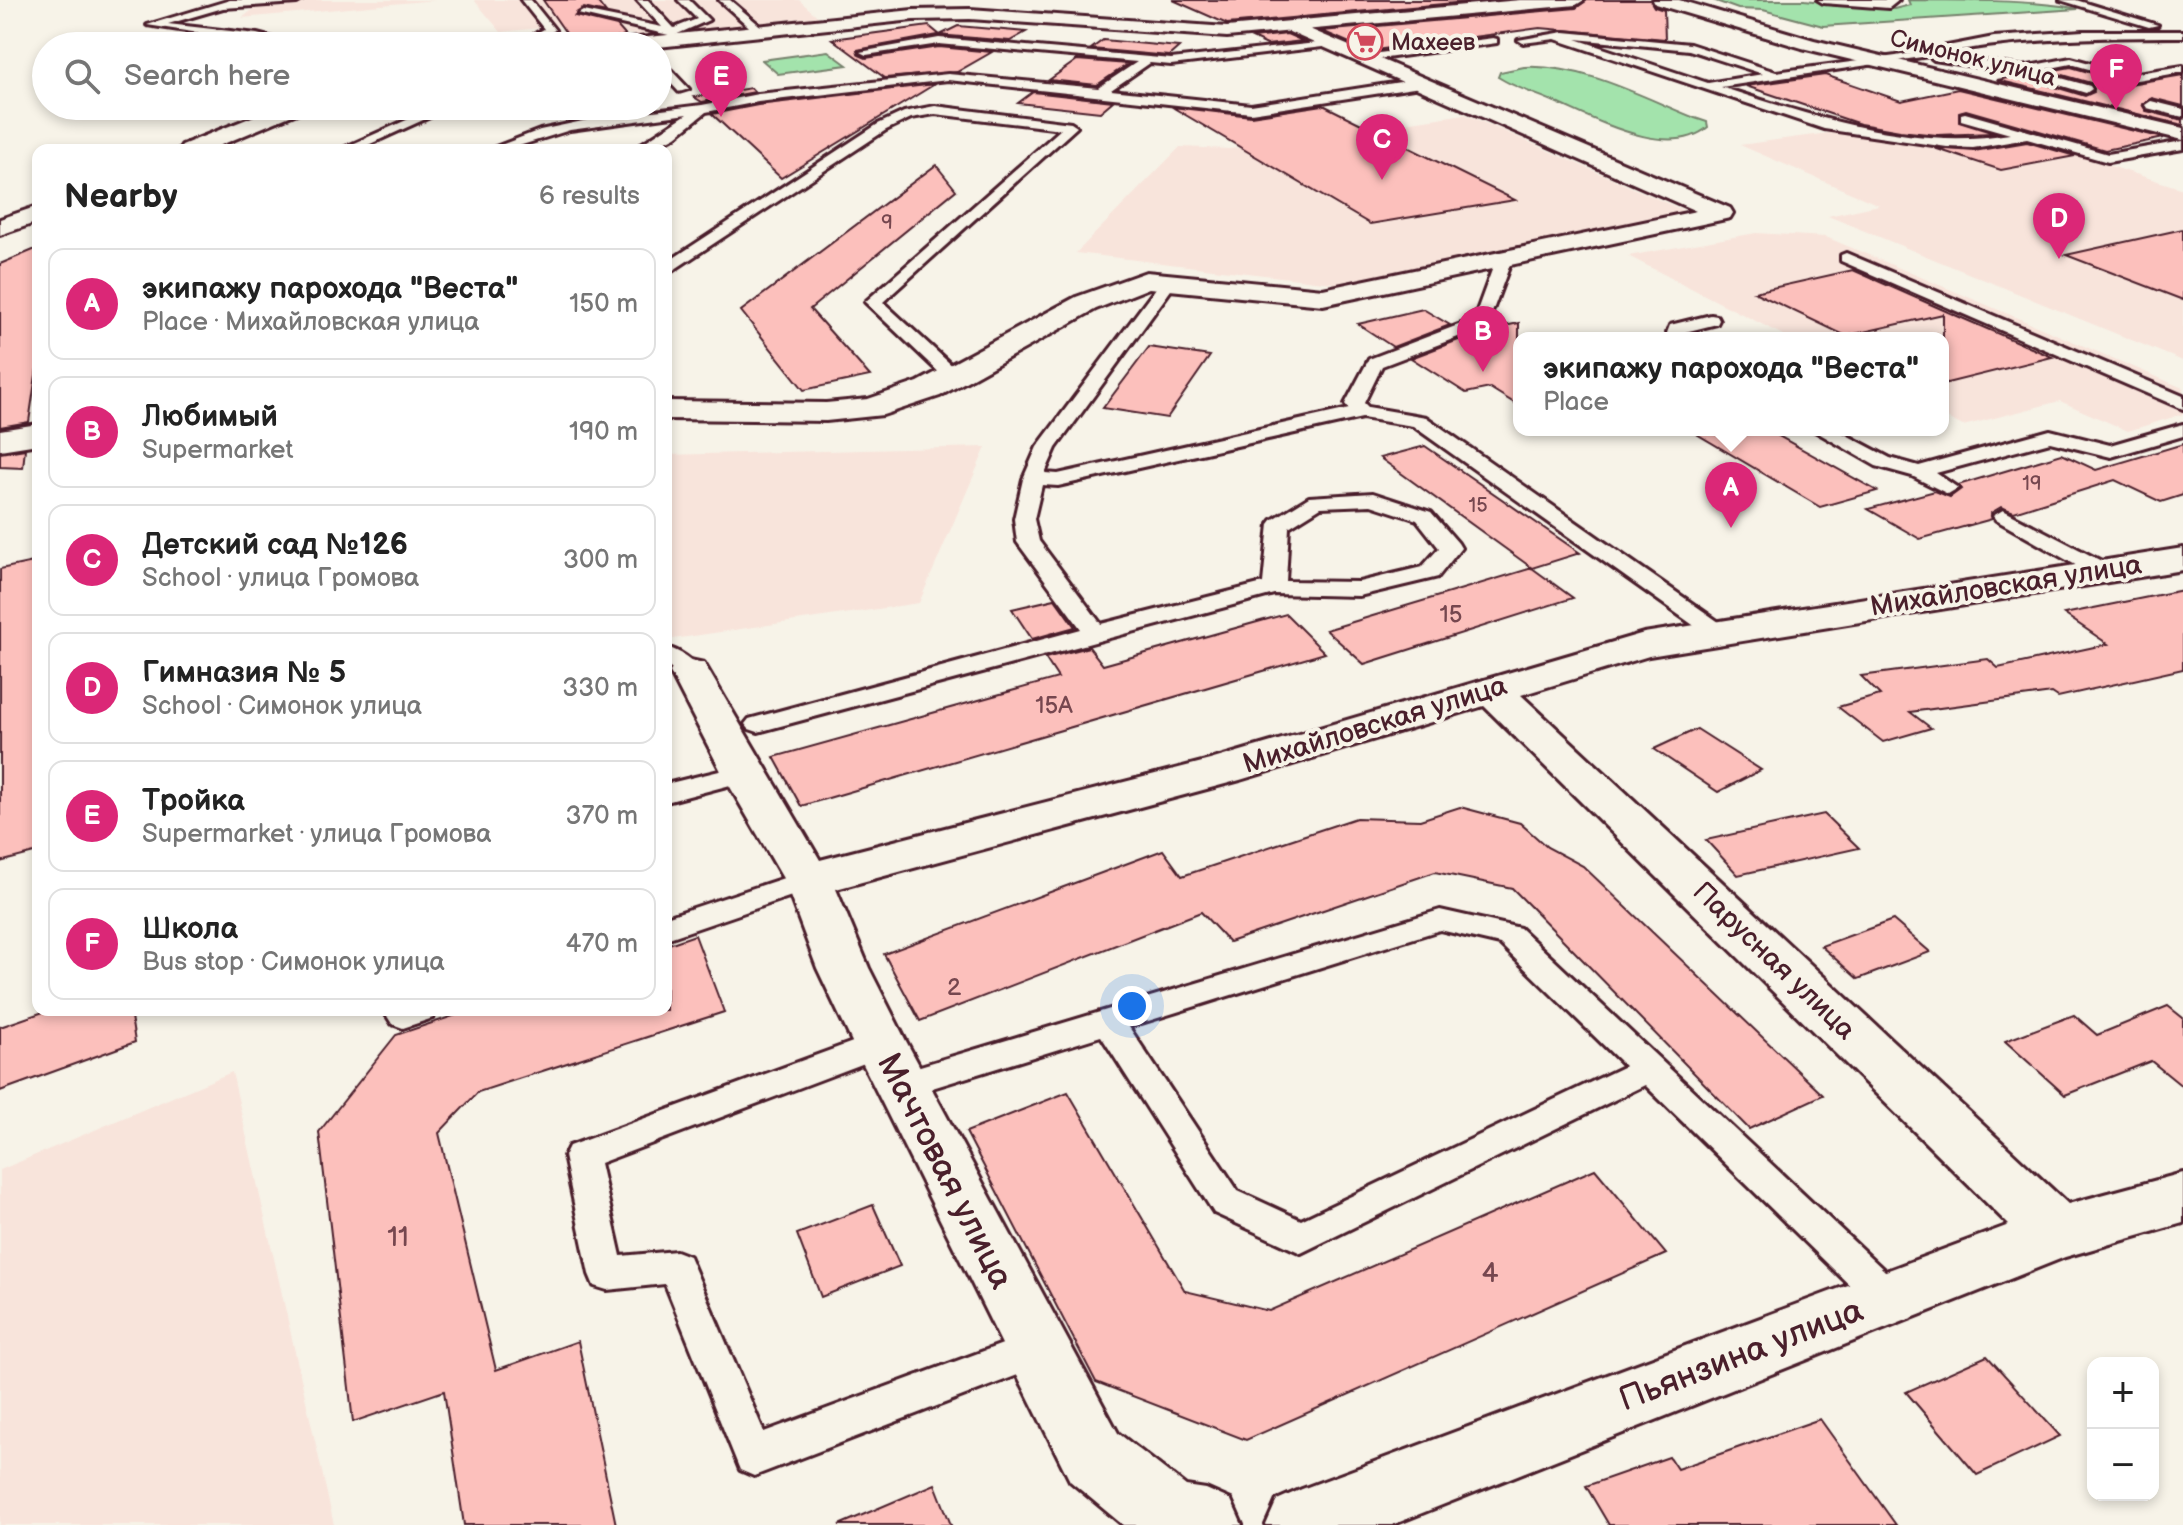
<!DOCTYPE html>
<meta charset="utf-8">
<style>
:root{--surface:#fff;--page:#f6f6f6;--text:#222;--muted:#767676;--line:#e0e0e0;--accent:#db2777}
body{margin:0;font-family:"Balsamiq Sans",sans-serif;background:var(--page);color:var(--text)}
.controls{position:absolute;right:24px;bottom:24px;display:grid;overflow:hidden;border-radius:16px;box-shadow:0 4px 12px #0003}
.controls button{width:72px;height:72px;display:grid;place-items:center;padding:0;border:0;border-bottom:2px solid var(--line);background:var(--surface);color:var(--text);font:40px sans-serif}
.you{position:absolute;left:1132px;top:1006px;width:28px;height:28px;margin:-20px;border:6px solid #fff;border-radius:50%;background:#1a73e8;box-shadow:0 0 0 12px #1a73e833}
.badge{display:grid;place-items:center;width:52px;height:52px;border-radius:50%;background:var(--accent);color:#fff;font-size:26px;font-weight:700}
.pin{position:absolute;translate:-50% -66px;filter:drop-shadow(0 2px 4px #0008)}
.pin::after{content:'';position:absolute;top:42px;width:28px;height:24px;background:inherit;clip-path:polygon(0 0,100% 0,50% 100%)}
.popup{position:absolute;left:1513px;top:332px;width:436px;height:104px;box-sizing:border-box;display:grid;place-content:center;border-radius:16px;background:var(--surface);filter:drop-shadow(0 2px 6px #0005);font-size:26px;white-space:nowrap;color:var(--muted)}
.popup b{font-size:30px;color:var(--text)}
.popup::after{content:'';position:absolute;left:50%;top:100%;margin-left:-16px;border:16px solid transparent;border-top-color:var(--surface)}
.list{margin:0;padding:0;list-style:none}
h2{display:flex;justify-content:space-between;align-items:center;height:104px;margin:0;padding:0 32px;font-size:34px}
h2 small{font-size:26px;font-weight:400;color:var(--muted)}
.list li{display:grid;grid-template-columns:52px 1fr auto;gap:24px;align-items:center;box-sizing:border-box;height:112px;margin:0 16px 16px;padding:0 16px;border:2px solid var(--line);border-radius:16px}
.list b{display:block;font-size:30px;white-space:nowrap}
.list p{margin:0;font-size:26px;white-space:nowrap;color:var(--muted)}
.list em{font-size:26px;font-style:normal;color:var(--muted)}
.icon{flex:none;width:44px;height:44px;fill:none;stroke:currentColor;stroke-width:2;stroke-linecap:round;stroke-linejoin:round}
.map{position:relative;flex:none;width:2183px;height:1525px;overflow:hidden}
.search{position:absolute;background:var(--surface);box-shadow:0 4px 12px #0003;left:32px;top:32px;width:640px;height:88px;display:flex;align-items:center;gap:20px;box-sizing:border-box;padding:0 28px;border-radius:44px;color:var(--muted);font-size:30px}
.panel{position:absolute;background:var(--surface);box-shadow:0 4px 12px #0003;left:32px;top:144px;width:640px;height:872px;border-radius:16px}
.map>svg:first-child{display:block}
</style>
<div class="map">
<svg width="2183" height="1525" viewBox="0 0 2183 1525">
<rect width="100%" height="100%" fill="#f7f3e8"/>
<filter id="ink" filterUnits="userSpaceOnUse"><feTurbulence type="fractalNoise" baseFrequency=".0125" numOctaves="2"/><feDisplacementMap in="SourceGraphic" scale="16" xChannelSelector="R" yChannelSelector="G"/><feConvolveMatrix kernelMatrix="1 2 1 2 8 2 1 2 1" color-interpolation-filters="sRGB"/></filter>
<g filter="url(#ink)">
<g fill="#f8e4db">
<path d="M 265,0 L 435,0 L 242,18 Z"/>
<path d="M 474,0 L 799,0 L 823,21 L 646,37 L 578,24 L 501,32 Z"/>
<path d="M 1465,114 L 1685,211 L 1349,285 L 1076,253 L 1180,147 L 1230,149 Z"/>
<path d="M 1836,132 L 1968,147 L 2022,138 L 2183,189 L 2183,361 L 1828,216 L 1879,205 L 1740,145 Z"/>
<path d="M 1756,233 L 1826,237 L 2183,388 L 2183,414 L 2128,431 L 2060,401 L 1963,426 L 1943,416 L 1943,338 L 1789,338 L 1628,256 Z"/>
<path d="M 986,447 L 919,603 L 666,640 L 666,455 Z"/>
<path d="M 232,1072 L 334,1525 L 0,1525 L 0,1170 Z"/>
</g>
<g fill="#a3e3ac" stroke="#76816c" stroke-width="2">
<path d="M 1713,0 L 1804,0 L 1894,9 L 1910,5 L 1908,0 C 1953,0 2039,0 2078,9 L 1823,26 L 1763,10 L 1738,9 Z"/>
<path d="M 828,51 L 847,65 L 778,74 L 762,60 Z"/>
<path d="M 1524,67 C 1583,64 1642,97 1695,118 L 1707,122 L 1708,127 C 1669,160 1595,119 1555,102 C 1537,94 1515,88 1498,77 L 1500,72 Z"/>
</g>
<g fill="#fcc0bc" stroke="#4a1f2b" stroke-width="2">
<path d="M 543,0 L 596,0 L 606,13 L 584,8 L 575,16 L 617,26 L 626,36 L 575,46 Z"/>
<path d="M 1173,0 L 1487,0 L 1227,24 Z"/>
<path d="M 1587,0 L 1650,0 L 1654,7 L 1664,10 L 1665,39 L 1540,28 L 1368,51 L 1322,31 L 1576,8 Z"/>
<path d="M 929,26 L 940,35 L 958,26 L 1026,32 L 1010,41 L 938,35 L 857,50 L 859,55 L 866,58 L 939,47 L 992,52 L 957,72 L 885,78 L 832,39 Z"/>
<path d="M 1287,34 L 1303,41 L 1267,45 L 1252,38 Z"/>
<path d="M 1103,40 L 1179,47 L 1169,56 L 1091,49 Z"/>
<path d="M 1077,60 L 1128,64 L 1097,85 L 1049,80 Z"/>
<path d="M 2071,67 L 2130,84 L 2183,75 L 2183,106 L 2152,98 L 2142,104 L 2146,111 L 2183,120 L 2183,125 L 1997,80 L 2018,76 L 2085,96 L 2094,92 L 2091,83 L 2049,71 Z"/>
<path d="M 1825,75 L 1901,101 L 1958,89 L 2164,138 L 2105,150 L 1966,110 L 1959,112 L 1959,122 L 1994,133 L 1937,135 L 1900,131 L 1860,124 L 1746,86 Z"/>
<path d="M 935,84 L 781,178 L 712,114 L 758,105 Z"/>
<path d="M 751,88 L 755,92 L 702,102 L 694,97 Z"/>
<path d="M 1033,92 L 1113,101 L 1100,112 L 1018,103 Z"/>
<path d="M 1323,105 L 1515,200 L 1370,224 L 1172,107 L 1251,116 Z"/>
<path d="M 2027,142 L 2075,156 L 2001,170 L 1934,148 L 1974,151 Z"/>
<path d="M 936,165 L 956,190 L 810,309 L 870,376 L 804,390 L 741,311 Z"/>
<path d="M 2183,229 L 2183,300 L 2066,255 Z"/>
<path d="M 38,248 L 38,362 L 29,422 L 0,427 L 0,264 Z"/>
<path d="M 1853,270 L 1948,312 L 2052,357 L 1943,384 L 1943,314 L 1846,336 L 1754,292 Z"/>
<path d="M 1423,309 L 1450,325 L 1393,347 L 1358,324 Z"/>
<path d="M 1519,323 L 1519,406 L 1490,388 L 1466,393 L 1411,358 L 1485,330 Z"/>
<path d="M 1149,347 L 1210,356 L 1167,418 L 1103,408 Z"/>
<path d="M 1690,430 L 1768,430 L 1877,491 L 1820,507 Z"/>
<path d="M 2183,444 L 2183,495 L 2161,502 L 2115,480 L 2014,512 L 2001,507 L 1991,513 L 1992,519 L 1920,539 L 1868,509 L 1935,491 L 1950,497 L 1961,489 L 1958,485 L 2062,454 L 2096,470 Z"/>
<path d="M 1425,446 L 1580,553 L 1532,568 L 1380,458 Z"/>
<path d="M 25,449 L 23,468 L 0,467 L 0,453 Z"/>
<path d="M 38,561 L 38,852 L 0,862 L 0,569 Z"/>
<path d="M 1532,568 L 1573,598 L 1364,664 L 1326,630 Z"/>
<path d="M 2183,590 L 2183,669 L 2058,697 L 2052,693 L 1910,712 L 1931,728 L 1883,742 L 1838,707 L 1880,695 L 1861,676 L 1988,659 L 1998,668 L 2108,644 L 2064,614 Z"/>
<path d="M 1055,599 L 1075,627 L 1032,639 L 1012,609 Z"/>
<path d="M 1286,614 L 1325,653 L 801,806 L 774,757 L 1058,678 L 1045,658 L 1089,647 L 1103,665 Z"/>
<path d="M 1697,729 L 1761,770 L 1718,792 L 1654,749 Z"/>
<path d="M 1460,807 L 1520,823 L 1547,847 L 1583,866 L 1823,1095 L 1749,1129 L 1512,888 L 1435,872 L 1229,942 L 1201,912 L 920,1021 L 884,954 L 1163,850 L 1182,876 L 1356,818 L 1420,820 Z"/>
<path d="M 1824,814 L 1859,848 L 1738,875 L 1706,840 Z"/>
<path d="M 1893,920 L 1930,952 L 1858,979 L 1821,946 Z"/>
<path d="M 695,935 L 724,1012 L 478,1092 L 439,1133 L 496,1370 L 578,1341 L 616,1525 L 464,1525 L 444,1391 L 353,1422 L 319,1132 L 396,1035 L 471,1010 L 666,1010 L 666,945 Z"/>
<path d="M 2168,1006 L 2183,1018 L 2183,1087 L 2151,1061 L 2065,1095 L 2005,1041 L 2074,1015 L 2097,1035 Z"/>
<path d="M 49,1010 L 130,1010 L 135,1042 L 0,1091 L 0,1027 Z"/>
<path d="M 1068,1092 L 1185,1291 L 1269,1311 L 1595,1169 L 1666,1254 L 1246,1440 L 1096,1382 L 966,1132 Z"/>
<path d="M 873,1205 L 900,1266 L 821,1297 L 797,1234 Z"/>
<path d="M 1987,1356 L 2060,1436 L 1977,1475 L 1906,1392 Z"/>
<path d="M 1820,1419 L 1896,1525 L 1609,1525 L 1586,1486 L 1669,1457 L 1677,1469 Z"/>
<path d="M 935,1484 L 951,1525 L 839,1525 Z"/>
</g>
<g fill="none" stroke-linecap="round" stroke-linejoin="round">
<defs>
<g id="service">
<path d="M 230,0 L 302,0 L 297,3 L 223,8 L 168,24 L 257,34 L 303,46 L 283,46 L 147,25 Z"/>
<path d="M 521,0 L 531,0 L 555,30 L 526,46 L 513,46 L 544,29 Z"/>
<path d="M 637,0 L 648,0 L 674,28 L 697,19 L 678,0 L 689,0 L 709,20 L 673,36 L 578,14 L 583,11 L 662,27 Z"/>
<path d="M 719,0 L 730,0 L 764,29 L 764,33 L 756,33 Z"/>
<path d="M 1818,0 L 1899,0 L 1889,8 L 1823,3 Z"/>
<path d="M 2060,0 L 2076,0 L 2158,25 L 2149,27 Z"/>
<path d="M 2083,31 L 2183,31 L 2183,37 C 2100,37 2019,38 1938,54 L 2023,67 L 2071,58 L 2131,74 L 2183,66 L 2183,72 L 2131,81 L 2071,64 L 2036,71 L 2090,86 L 2092,89 L 2086,93 L 2019,73 L 1934,60 L 1929,56 L 1721,87 C 1814,117 1912,150 2010,134 L 1961,120 L 1961,114 L 1965,113 L 2108,154 L 2183,141 L 2183,149 L 2108,162 L 2027,139 L 1973,148 L 1947,147 L 1824,129 L 1555,39 L 1523,43 L 1518,40 L 1564,32 L 1690,44 L 1776,72 L 1896,56 L 1994,37 ZM 1576,39 L 1689,50 L 1763,74 L 1708,83 Z"/>
<path d="M 939,38 L 1171,59 L 1335,41 L 1335,45 L 1331,46 L 1171,65 L 1150,63 L 1111,90 L 1251,105 L 1420,79 L 1426,83 L 1420,87 L 1251,113 L 948,80 L 758,102 L 706,112 L 676,136 L 649,150 L 632,150 L 687,114 L 570,130 L 506,150 L 488,150 L 540,130 L 597,118 L 702,105 L 758,94 L 948,74 L 1098,88 L 1137,62 L 939,44 L 866,55 L 860,52 Z"/>
<path d="M 1493,38 L 1497,39 L 1497,43 L 1364,61 L 1358,58 L 1364,55 Z"/>
<path d="M 658,70 L 671,70 L 689,89 L 679,92 L 664,76 L 658,76 Z"/>
<path d="M 2151,101 L 2183,109 L 2183,117 L 2147,108 L 2145,105 Z"/>
<path d="M 438,106 L 454,106 L 357,150 L 339,150 Z"/>
<path d="M 935,106 L 1071,123 L 1077,127 L 883,302 L 959,372 L 962,376 L 959,380 L 947,380 L 865,302 L 1061,129 L 935,114 L 911,118 L 886,130 L 666,275 L 666,263 L 878,124 L 904,112 Z"/>
<path d="M 1846,253 L 2183,396 L 2183,409 L 1841,261 L 1841,255 Z"/>
<path d="M 1504,254 L 1512,259 L 1487,326 L 1382,366 L 1364,403 L 1368,407 L 1426,417 L 1726,627 L 1730,632 L 1726,637 L 1710,637 L 1413,426 L 1362,418 L 1058,486 L 1042,485 L 1034,519 L 1039,541 L 1101,624 L 1263,583 L 1269,524 L 1272,520 L 1309,497 L 1373,493 L 1431,512 L 1458,543 L 1461,548 L 1438,577 L 1430,579 L 1359,596 L 1274,594 L 758,732 L 749,729 L 745,724 L 749,719 L 1081,629 L 1017,542 L 1014,519 L 1023,479 L 1037,447 L 1162,280 L 1168,278 L 1176,283 L 1056,448 L 1045,473 L 1058,474 L 1349,409 L 1345,404 L 1369,359 L 1474,319 L 1496,259 ZM 1371,505 L 1417,520 L 1439,548 L 1422,567 L 1359,582 L 1286,581 L 1289,527 L 1321,507 Z"/>
<path d="M 1711,315 L 1717,316 L 1719,320 L 1717,324 L 1685,332 L 1693,338 L 1672,338 L 1667,333 L 1670,325 Z"/>
<path d="M 2183,424 L 2183,436 L 2111,457 L 2050,442 L 1936,473 L 1958,488 L 1948,494 L 1912,476 L 1876,466 L 1813,430 L 1837,430 L 1890,458 L 1919,466 L 2050,430 L 2110,445 Z"/>
<path d="M 2003,510 L 2111,566 L 2114,571 L 2111,576 L 2095,576 L 1996,520 L 1993,516 Z"/>
<path d="M 666,647 C 679,650 694,661 702,672 L 699,677 L 681,677 L 666,665 Z"/>
<path d="M 744,765 L 753,767 L 757,773 L 753,779 L 666,802 L 666,784 Z"/>
<path d="M 808,870 L 818,873 L 822,880 L 818,887 L 666,939 L 666,917 Z"/>
<path d="M 1440,910 L 1520,928 L 1901,1286 L 1907,1298 L 1901,1310 L 1888,1315 L 1875,1310 L 1645,1085 L 1301,1253 L 1214,1213 L 1101,1036 L 900,1098 L 888,1094 L 884,1085 L 888,1076 L 900,1072 ZM 1440,930 L 1500,944 L 1625,1066 L 1301,1220 L 1238,1191 L 1129,1027 Z"/>
<path d="M 391,1010 L 438,1010 L 433,1018 L 403,1028 L 392,1024 L 387,1016 Z"/>
<path d="M 880,1032 L 891,1035 L 896,1044 L 891,1053 L 600,1163 L 621,1256 L 676,1251 L 689,1256 L 764,1432 L 1038,1331 L 1052,1336 L 1057,1349 L 1052,1362 L 754,1476 L 740,1470 L 665,1284 L 607,1290 L 594,1286 L 589,1274 L 564,1156 L 569,1146 Z"/>
</g>
<g id="minor">
<path d="M 1293,22 L 1730,208 L 1733,213 L 1730,218 L 1721,220 L 1323,305 L 1149,288 L 1096,309 L 940,396 L 883,415 L 826,421 L 666,419 L 666,401 L 826,403 L 868,399 L 918,382 L 1076,297 L 1146,272 L 1323,289 L 1696,211 L 1287,31 L 1284,27 Z"/>
<path d="M 38,424 L 38,444 L 0,450 L 0,430 Z"/>
<path d="M 2183,548 L 2183,570 L 1649,656 L 1521,695 L 2068,1204 L 2183,1173 L 2183,1223 L 2065,1257 L 1392,1525 L 1266,1525 L 1277,1500 L 1302,1489 L 2009,1225 L 1484,706 L 1240,780 L 836,889 L 869,968 L 906,1041 L 1118,1433 L 1186,1486 L 1206,1489 L 1231,1500 L 1242,1525 L 1123,1525 L 1070,1481 L 853,1044 L 817,968 L 784,880 L 722,773 L 670,672 L 676,663 L 690,660 L 704,663 L 820,860 L 1210,760 L 1644,633 Z"/>
</g>
<g id="tertiary">
<path d="M 1520,0 L 1584,0 L 1576,5 L 1227,37 L 970,19 L 913,20 L 658,47 L 610,46 L 619,40 L 913,10 L 970,9 L 1227,27 Z"/>
<path d="M 1653,0 L 1679,0 L 1814,40 L 2183,128 L 2183,140 L 1802,48 L 1655,4 Z"/>
<path d="M 279,106 L 307,106 L 304,110 L 209,150 L 179,150 L 182,145 Z"/>
<path d="M 38,206 L 38,222 L 0,235 L 0,219 Z"/>
</g>
</defs>
<use href="#service" stroke="#4a1f2b" stroke-width="6"/>
<use href="#minor" stroke="#4a1f2b" stroke-width="6"/>
<use href="#tertiary" stroke="#4a1f2b" stroke-width="6"/>
<use href="#service" fill="#f7f3e8" fill-rule="evenodd"/>
<use href="#minor" fill="#f7f3e8" fill-rule="evenodd"/>
<use href="#tertiary" fill="#f7f3e8" fill-rule="evenodd"/>
</g>
</g>
<defs>
<symbol id="supermarket-ring" viewBox="-11 -11 22 22"><circle r="9.5" fill="#f7f3e8" stroke="#d1495b" stroke-width="1.5"/><path d="M-6-5.5h2.5l.6 2H6L4.5 2H-2.5L-4.4-4H-6ZM-1.5 3.2a1.3 1.3 0 1 0 .1 0ZM3 3.2a1.3 1.3 0 1 0 .1 0Z" fill="#d1495b"/></symbol>
</defs>
<g fill-rule="evenodd">
<use href="#supermarket-ring" x="1345" y="22" width="40" height="40"/>
</g>
<g text-anchor="middle" dominant-baseline="central" stroke-width="8" stroke-linejoin="round" paint-order="stroke">
<g font-size="20" fill="#76474f">
<text x="887" y="223">9</text>
<text x="2032" y="484">19</text>
<text x="1478" y="506">15</text>
</g>
<g font-size="24" fill="#4a1f2b" stroke="#f7f3e8" text-anchor="start">
<text x="1391" y="42">Махеев</text>
</g>
<g font-size="24" fill="#4a1f2b" stroke="#f7f3e8">
<text transform="translate(1973 58) rotate(14)">Симонок улица</text>
</g>
<g font-size="24" fill="#76474f">
<text x="1451" y="614">15</text>
<text x="1054" y="705">15А</text>
<text x="954" y="987">2</text>
</g>
<g font-size="28" fill="#4a1f2b" stroke="#f7f3e8">
<text transform="translate(2006 586) rotate(-9)">Михайловская улица</text>
<text transform="translate(1375 725) rotate(-17)">Михайловская улица</text>
<text transform="translate(1774 961) rotate(44)">Парусная улица</text>
</g>
<g font-size="28" fill="#76474f">
<text x="398" y="1237">11</text>
<text x="1490" y="1273">4</text>
</g>
<g font-size="34" fill="#4a1f2b" stroke="#f7f3e8">
<text transform="translate(945 1171) rotate(63)">Мачтовая улица</text>
<text transform="translate(1741 1355) rotate(-21)">Пьянзина улица</text>
</g>
</g>
</svg>
<div class="controls">
<button>+</button>
<button>−</button>
</div>
<div class="you"></div>
<div class="pin badge" style="left:1731px;top:528px">A</div>
<div class="popup"><b>экипажу парохода &quot;Веста&quot;</b>Place</div>
<div class="pin badge" style="left:1483px;top:372px">B</div>
<div class="pin badge" style="left:1382px;top:180px">C</div>
<div class="pin badge" style="left:2059px;top:259px">D</div>
<div class="pin badge" style="left:721px;top:117px">E</div>
<div class="pin badge" style="left:2116px;top:110px">F</div>
<div class="search"><svg class="icon" aria-label="search" viewBox="0 0 24 24"><circle cx="10" cy="10" r="6"/><path d="M15 15l6 6"/></svg>Search here</div>
<section class="panel">
<h2>Nearby<small>6 results</small></h2>
<ul class="list">
<li><span class="badge">A</span><div><b>экипажу парохода &quot;Веста&quot;</b><p>Place · Михайловская улица</p></div><em>150 m</em></li>
<li><span class="badge">B</span><div><b>Любимый</b><p>Supermarket</p></div><em>190 m</em></li>
<li><span class="badge">C</span><div><b>Детский сад №126</b><p>School · улица Громова</p></div><em>300 m</em></li>
<li><span class="badge">D</span><div><b>Гимназия № 5</b><p>School · Симонок улица</p></div><em>330 m</em></li>
<li><span class="badge">E</span><div><b>Тройка</b><p>Supermarket · улица Громова</p></div><em>370 m</em></li>
<li><span class="badge">F</span><div><b>Школа</b><p>Bus stop · Симонок улица</p></div><em>470 m</em></li>
</ul>
</section>
</div>
